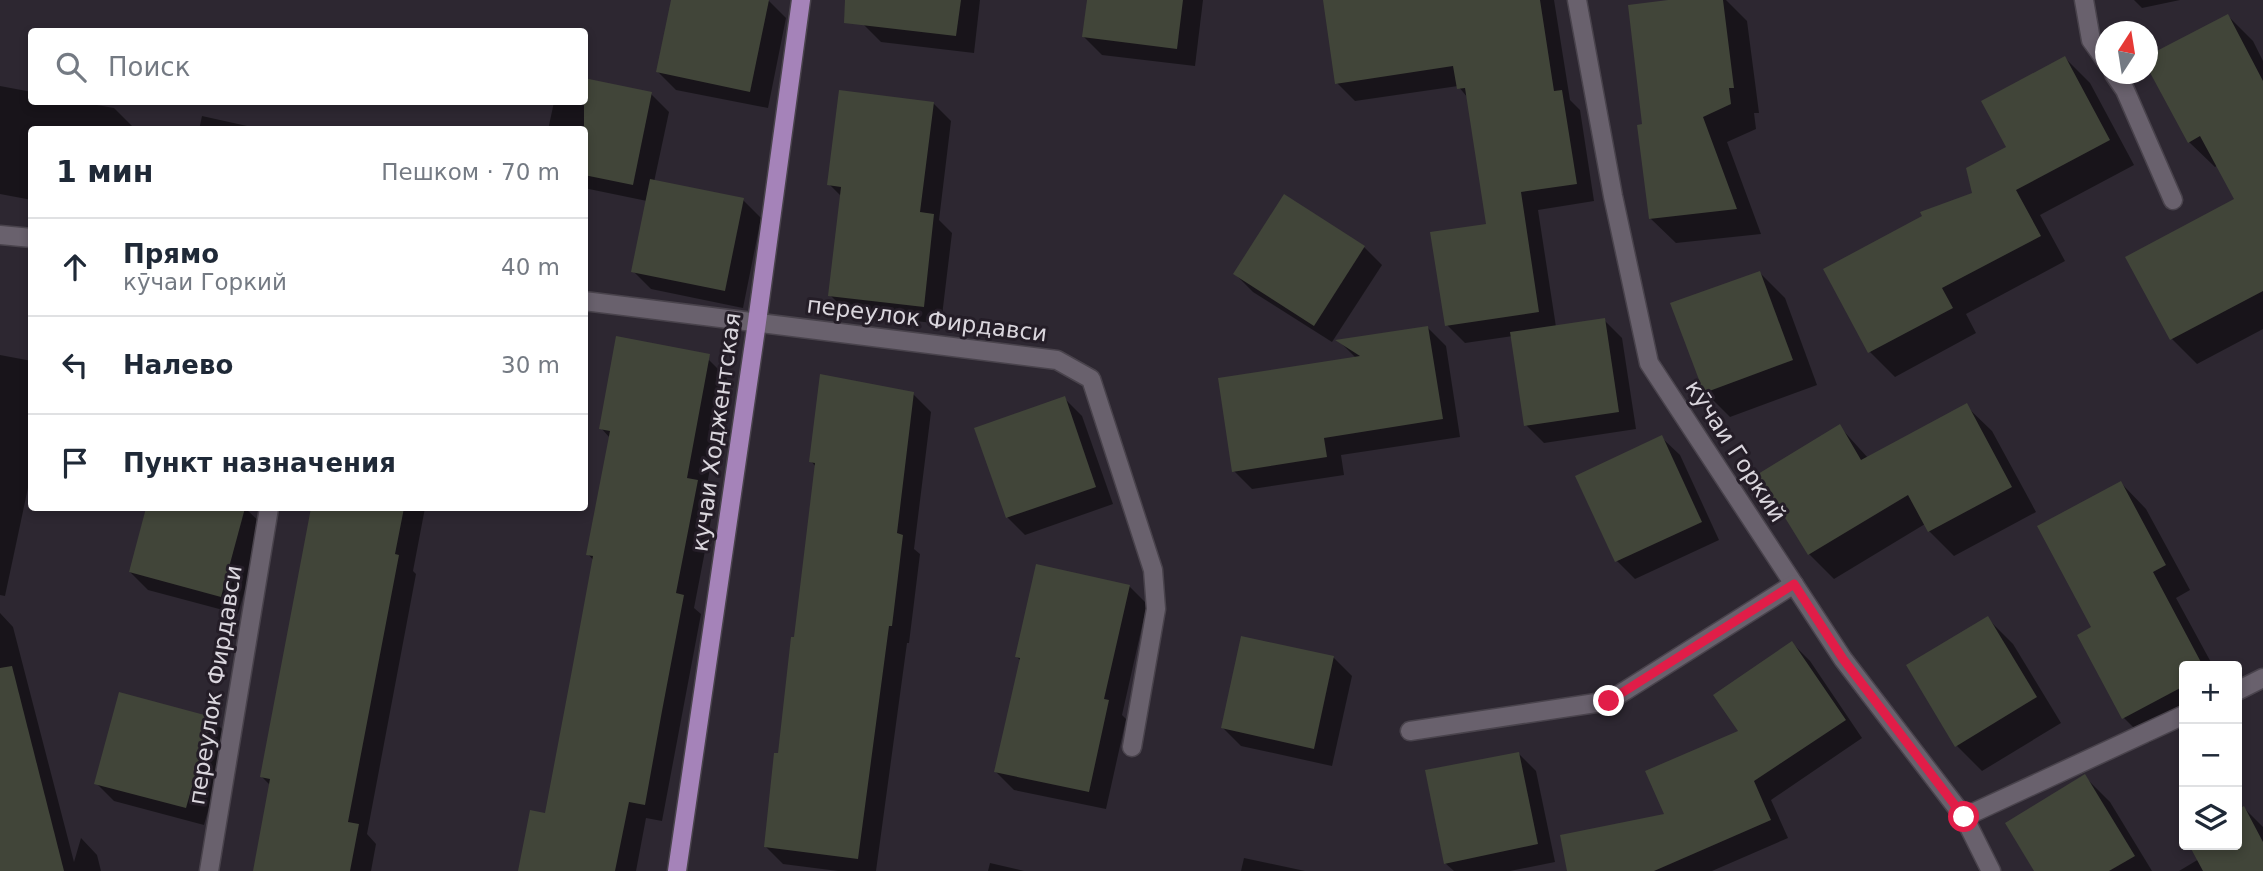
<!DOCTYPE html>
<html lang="ru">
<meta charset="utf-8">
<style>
:root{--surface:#fff;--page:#f6f6f7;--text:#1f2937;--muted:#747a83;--line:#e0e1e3}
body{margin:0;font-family:"DejaVu Sans",sans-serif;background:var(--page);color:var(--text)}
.controls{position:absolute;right:21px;bottom:21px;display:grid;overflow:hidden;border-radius:7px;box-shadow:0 4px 10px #0003}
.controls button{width:63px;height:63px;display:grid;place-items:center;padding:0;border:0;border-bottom:2px solid var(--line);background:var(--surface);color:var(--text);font:35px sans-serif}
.compass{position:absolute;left:2095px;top:21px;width:63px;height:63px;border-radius:50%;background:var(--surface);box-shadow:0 4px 10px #0003;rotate:12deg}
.stop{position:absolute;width:21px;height:21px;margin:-16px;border:5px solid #e11d48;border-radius:50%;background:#fff}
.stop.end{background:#e11d48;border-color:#fff;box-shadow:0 2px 7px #0008}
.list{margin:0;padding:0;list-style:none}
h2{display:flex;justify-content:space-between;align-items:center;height:91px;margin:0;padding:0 28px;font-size:30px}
h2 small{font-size:23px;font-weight:400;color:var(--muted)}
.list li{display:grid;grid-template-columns:46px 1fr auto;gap:21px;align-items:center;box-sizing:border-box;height:98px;padding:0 28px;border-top:2px solid var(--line)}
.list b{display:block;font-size:26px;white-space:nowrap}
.list p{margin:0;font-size:23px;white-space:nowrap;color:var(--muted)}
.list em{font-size:23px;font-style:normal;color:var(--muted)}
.icon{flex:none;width:38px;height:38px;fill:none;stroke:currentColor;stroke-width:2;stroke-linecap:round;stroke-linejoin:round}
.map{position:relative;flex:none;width:2263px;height:871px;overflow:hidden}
.search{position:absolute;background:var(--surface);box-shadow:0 4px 10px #0003;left:28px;top:28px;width:560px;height:77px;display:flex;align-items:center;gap:18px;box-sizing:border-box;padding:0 24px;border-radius:7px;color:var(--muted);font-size:26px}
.panel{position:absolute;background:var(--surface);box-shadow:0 4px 10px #0003;left:28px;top:126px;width:560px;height:385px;border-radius:7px}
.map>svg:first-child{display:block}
</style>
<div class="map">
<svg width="2263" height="871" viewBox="0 0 2263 871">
<rect width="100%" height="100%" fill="#2d2731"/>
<g fill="#0007">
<path d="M 673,0 L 768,0 L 786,18 L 768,108 L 676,90 L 658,72 Z"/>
<path d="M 866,0 L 980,0 L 974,53 L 881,42 L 863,24 Z"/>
<path d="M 1088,0 L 1203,0 L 1195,66 L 1102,55 L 1084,37 Z"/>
<path d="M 1325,0 L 1554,0 L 1570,100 L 1580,110 L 1594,201 L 1538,210 L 1556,327 L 1604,320 L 1622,338 L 1636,429 L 1544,443 L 1526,425 L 1513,336 L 1465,343 L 1447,325 L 1488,225 L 1468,98 L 1458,86 L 1355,101 L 1337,83 Z"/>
<path d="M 1684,0 L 1726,0 L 1747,21 L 1759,113 L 1754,113 L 1756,129 L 1727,142 L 1761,234 L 1676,243 L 1650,218 L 1644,126 Z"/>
<path d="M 2134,0 L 2180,0 L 2142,8 Z"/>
<path d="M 2228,16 L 2253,41 L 2263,61 L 2263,329 L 2197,364 L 2172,339 L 2128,257 L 2237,200 L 2218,165 L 2215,167 L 2189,142 Z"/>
<path d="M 2065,58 L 2090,83 L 2134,165 L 2040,215 L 2065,261 L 1966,314 L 1976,333 L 1895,377 L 1870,352 L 1974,195 L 2008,148 Z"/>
<path d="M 0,86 L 32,92 L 32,102 L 80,102 L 114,108 L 132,126 L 131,130 L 32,130 L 32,200 L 0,194 Z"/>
<path d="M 651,94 L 669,112 L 654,182 L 743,200 L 761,218 L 743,308 L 651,289 L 633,271 L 647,201 L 584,188 L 584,130 L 548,130 L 554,102 L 584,102 Z"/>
<path d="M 933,103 L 951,121 L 939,220 L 952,233 L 941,324 L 848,313 L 830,295 L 842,197 L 829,184 Z"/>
<path d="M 202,116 L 265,130 L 199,130 Z"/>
<path d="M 1364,247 L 1382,265 L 1332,342 L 1253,292 L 1235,274 Z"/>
<path d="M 1760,273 L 1785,298 L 1817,385 L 1730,417 L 1705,392 Z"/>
<path d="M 1428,328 L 1446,346 L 1460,437 L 1341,455 L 1344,475 L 1252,489 L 1234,471 L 1356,358 L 1339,341 Z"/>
<path d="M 0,355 L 32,361 L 32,469 L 5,596 L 0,595 Z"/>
<path d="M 709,360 L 727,378 L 706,490 L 715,499 L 694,608 L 701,614 L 662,821 L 646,818 L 636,871 L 520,871 L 547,816 L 594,561 L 588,554 L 610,438 L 601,428 Z"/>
<path d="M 913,394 L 931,412 L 914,549 L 920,554 L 909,643 L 907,643 L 876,871 L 838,871 L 783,864 L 765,846 L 795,639 L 816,467 L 811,461 Z"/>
<path d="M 1064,398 L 1082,416 L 1113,504 L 1025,535 L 1007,517 Z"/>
<path d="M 1966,406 L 1992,431 L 2036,512 L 1954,556 L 1929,531 L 1925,524 L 1834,579 L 1809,554 L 1840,427 L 1868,458 Z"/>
<path d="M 1662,438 L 1680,455 L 1719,540 L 1635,579 L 1617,561 L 1578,477 Z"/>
<path d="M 2121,483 L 2146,509 L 2190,590 L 2176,598 L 2213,666 L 2184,666 L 2184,724 L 2149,743 L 2124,718 L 2094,628 Z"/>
<path d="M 148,508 L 245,508 L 263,525 L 238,614 L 148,590 L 130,572 Z"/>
<path d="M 313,508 L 425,508 L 413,571 L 416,574 L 367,834 L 376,844 L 371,871 L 255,871 L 271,786 L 262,777 Z"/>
<path d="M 1129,586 L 1147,604 L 1122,715 L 1126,719 L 1106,809 L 1014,790 L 996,772 L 1021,661 L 1017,657 Z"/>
<path d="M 0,613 L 13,627 L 74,862 L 81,838 L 97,855 L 101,871 L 0,871 Z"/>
<path d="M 1987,618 L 2013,644 L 2061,723 L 1982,771 L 1957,746 Z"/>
<path d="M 1242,638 L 1334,658 L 1352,676 L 1332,766 L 1241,746 L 1223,728 Z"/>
<path d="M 1792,643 L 1810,661 L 1862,738 L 1771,800 L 1788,838 L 1712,871 L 1569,871 L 1667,816 L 1740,732 Z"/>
<path d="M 211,718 L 229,736 L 204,825 L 114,801 L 96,783 Z"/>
<path d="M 1519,754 L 1536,771 L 1555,862 L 1510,871 L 1454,871 L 1445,863 Z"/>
<path d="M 2085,777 L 2110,802 L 2152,871 L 2036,871 Z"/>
<path d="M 2244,808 L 2263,827 L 2263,871 L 2179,871 L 2199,859 L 2191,845 L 2237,845 L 2237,812 Z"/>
<path d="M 1244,858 L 1305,871 L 1241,871 Z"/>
<path d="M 990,863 L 1024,871 L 988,871 Z"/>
</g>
<g fill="#414539">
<path d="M 671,0 L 769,0 L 750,92 L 656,72 Z"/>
<path d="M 845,0 L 961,0 L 956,36 L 844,23 Z"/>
<path d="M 1087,0 L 1183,0 L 1177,49 L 1082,37 Z"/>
<path d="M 1323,0 L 1540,0 L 1554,91 L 1562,90 L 1577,184 L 1521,192 L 1539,312 L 1445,326 L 1430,232 L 1486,224 L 1465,88 L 1457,89 L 1453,66 L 1335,84 Z"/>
<path d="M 1668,0 L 1723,0 L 1734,88 L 1729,88 L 1731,104 L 1703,117 L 1737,209 L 1649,219 L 1637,125 L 1642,124 L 1628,5 Z"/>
<path d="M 2228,14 L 2263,81 L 2263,291 L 2170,340 L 2125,257 L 2234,199 L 2200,136 L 2188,143 L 2147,67 L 2147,56 Z"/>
<path d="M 2065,56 L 2110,140 L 2016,190 L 2041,236 L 1942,288 L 1953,308 L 1868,353 L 1823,269 L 1922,216 L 1920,212 L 1972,193 L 1966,168 L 2006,147 L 1981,101 Z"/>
<path d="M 584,78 L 652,92 L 633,185 L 584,175 Z"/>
<path d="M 839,90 L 934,102 L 920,212 L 934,214 L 924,307 L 828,296 L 841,187 L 827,185 Z"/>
<path d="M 650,179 L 744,198 L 725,291 L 631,272 Z"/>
<path d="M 1284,194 L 1365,246 L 1314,326 L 1233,274 Z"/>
<path d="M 1760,271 L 1793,360 L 1704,393 L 1670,303 Z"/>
<path d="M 1605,318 L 1619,412 L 1524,426 L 1510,332 Z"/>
<path d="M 1428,326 L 1443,419 L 1324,438 L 1327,457 L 1232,472 L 1218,378 L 1360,356 L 1335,340 Z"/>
<path d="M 616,336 L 710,354 L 687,478 L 698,480 L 676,593 L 684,595 L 662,711 L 645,805 L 629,802 L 615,871 L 518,871 L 530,810 L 545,813 L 572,670 L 593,556 L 586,555 L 610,431 L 599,429 Z"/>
<path d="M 820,374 L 914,392 L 897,533 L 903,535 L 892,626 L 889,626 L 858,859 L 764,847 L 774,753 L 778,753 L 791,637 L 794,637 L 815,463 L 809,462 Z"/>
<path d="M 1065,396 L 1096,487 L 1006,518 L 974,428 Z"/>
<path d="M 1967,403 L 2012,487 L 1928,532 L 1908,495 L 1808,555 L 1758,474 L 1840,424 L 1861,460 Z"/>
<path d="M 1662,435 L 1702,522 L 1615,562 L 1575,476 Z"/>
<path d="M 2121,481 L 2166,565 L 2153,572 L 2203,666 L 2184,666 L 2184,686 L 2122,719 L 2077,635 L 2091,627 L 2037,526 Z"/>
<path d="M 146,508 L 245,508 L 221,597 L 129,572 Z"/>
<path d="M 311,508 L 404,508 L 395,554 L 399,555 L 348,822 L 359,824 L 350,871 L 253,871 L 270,779 L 260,777 Z"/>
<path d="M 1036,564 L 1130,585 L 1104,699 L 1109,700 L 1089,792 L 994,772 L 1020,658 L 1015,657 Z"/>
<path d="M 1988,616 L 2037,697 L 1955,747 L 1906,665 Z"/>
<path d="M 1241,636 L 1334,656 L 1314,749 L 1221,728 Z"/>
<path d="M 1792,641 L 1846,720 L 1754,781 L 1771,820 L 1654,871 L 1567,871 L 1560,835 L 1664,814 L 1645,771 L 1738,731 L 1713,695 Z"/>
<path d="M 12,666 L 64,871 L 0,871 L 0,668 Z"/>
<path d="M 119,692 L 212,717 L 186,808 L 94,784 Z"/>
<path d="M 1519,752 L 1538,844 L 1444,864 L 1425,770 Z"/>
<path d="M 2085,774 L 2135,856 L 2109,871 L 2034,871 L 2005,823 Z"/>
<path d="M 2244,806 L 2263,842 L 2263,871 L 2203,871 L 2189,845 L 2237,845 L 2237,810 Z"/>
</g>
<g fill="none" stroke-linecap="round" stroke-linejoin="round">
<defs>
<g id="minor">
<path d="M 1577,0 L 1613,196 L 1649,363 L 1843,659 L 1964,817 L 1991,871"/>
<path d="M 2084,0 L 2091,40 L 2106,61"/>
<path d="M 2114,74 L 2125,90 L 2173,200"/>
<path d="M 0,235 L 32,238"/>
<path d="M 584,301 L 1057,360 L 1091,379 L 1153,570 L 1156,609 L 1132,747"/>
<path d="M 2237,691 L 2263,678"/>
<path d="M 1410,731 L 1609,701 L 1794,584"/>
<path d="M 1964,817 L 2184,715"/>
<path d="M 209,871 L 269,508"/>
</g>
<path id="major" d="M 677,871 L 757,322 L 801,0"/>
</defs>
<use href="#minor" stroke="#49434c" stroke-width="21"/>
<use href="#major" stroke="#49434c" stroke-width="21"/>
<use href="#minor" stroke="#69616d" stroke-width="18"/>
<use href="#major" stroke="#a583b9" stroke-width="18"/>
</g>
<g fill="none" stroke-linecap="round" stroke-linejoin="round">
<path stroke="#e11d48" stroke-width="9" d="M 1609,701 L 1794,584 L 1843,659 L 1964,817"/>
</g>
<g text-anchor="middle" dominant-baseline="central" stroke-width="6" stroke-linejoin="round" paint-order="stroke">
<g font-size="23" fill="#dad6dd" stroke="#241d27">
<text transform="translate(927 319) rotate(7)">переулок Фирдавси</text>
<text transform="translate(716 432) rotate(-82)">кучаи Ходжентская</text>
<text transform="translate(1736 451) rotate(57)">кӯчаи Горкий</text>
<text transform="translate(215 685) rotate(-81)">переулок Фирдавси</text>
</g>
</g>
</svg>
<div class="controls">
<button>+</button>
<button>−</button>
<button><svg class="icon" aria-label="layers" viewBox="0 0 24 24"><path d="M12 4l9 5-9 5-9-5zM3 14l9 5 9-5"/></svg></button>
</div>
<svg class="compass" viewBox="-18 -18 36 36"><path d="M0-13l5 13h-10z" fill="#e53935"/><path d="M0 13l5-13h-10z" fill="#747a83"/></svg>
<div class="stop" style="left:1964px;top:817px"></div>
<div class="stop end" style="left:1609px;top:701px"></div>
<div class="search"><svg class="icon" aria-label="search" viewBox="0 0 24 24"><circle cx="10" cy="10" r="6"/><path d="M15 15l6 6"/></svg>Поиск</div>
<section class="panel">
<h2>1 мин<small>Пешком · 70 m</small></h2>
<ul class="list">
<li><svg class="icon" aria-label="ahead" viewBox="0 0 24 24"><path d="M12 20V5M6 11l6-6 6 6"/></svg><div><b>Прямо</b><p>кӯчаи Горкий</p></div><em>40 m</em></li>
<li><svg class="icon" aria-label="left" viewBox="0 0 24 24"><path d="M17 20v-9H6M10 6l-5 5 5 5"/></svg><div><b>Налево</b></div><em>30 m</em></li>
<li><svg class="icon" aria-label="arrive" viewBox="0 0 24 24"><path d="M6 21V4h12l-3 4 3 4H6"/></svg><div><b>Пункт назначения</b></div></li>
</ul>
</section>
</div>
